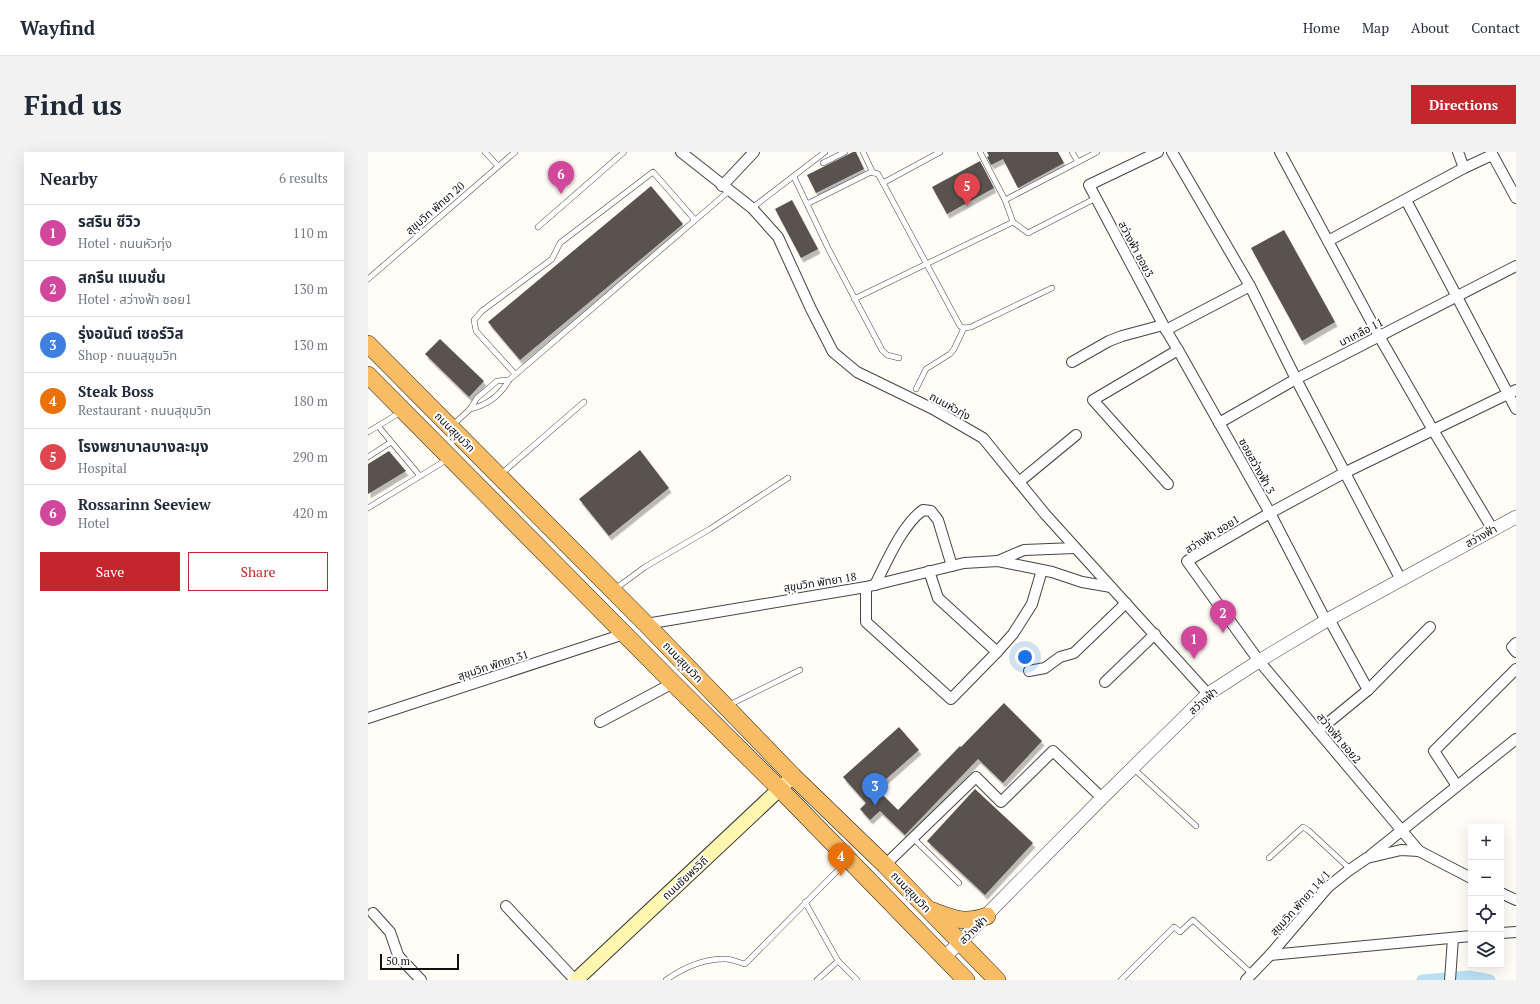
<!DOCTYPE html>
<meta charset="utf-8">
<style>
:root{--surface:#fff;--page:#f2f2f3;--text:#1f2937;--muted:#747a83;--line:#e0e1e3;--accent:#c4262e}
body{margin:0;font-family:"PT Serif","Noto Sans Thai",serif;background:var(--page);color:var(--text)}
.controls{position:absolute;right:12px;bottom:12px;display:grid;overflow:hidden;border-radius:0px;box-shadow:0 4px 16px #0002}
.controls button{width:36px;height:36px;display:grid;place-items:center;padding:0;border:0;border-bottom:1px solid var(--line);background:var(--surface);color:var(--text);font:20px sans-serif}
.scale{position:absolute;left:12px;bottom:10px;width:79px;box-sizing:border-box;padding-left:4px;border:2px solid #111;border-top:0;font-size:11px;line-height:14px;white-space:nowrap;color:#111;-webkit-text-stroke:3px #fff;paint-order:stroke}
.you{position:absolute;left:657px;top:505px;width:14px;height:14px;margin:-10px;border:3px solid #fff;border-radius:50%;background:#1a73e8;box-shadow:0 0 0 6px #1a73e833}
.badge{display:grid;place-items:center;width:26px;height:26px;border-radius:50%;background:var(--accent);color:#fff;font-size:13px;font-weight:700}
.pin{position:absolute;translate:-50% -33px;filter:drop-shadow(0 1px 2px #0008)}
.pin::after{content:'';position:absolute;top:21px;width:14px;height:12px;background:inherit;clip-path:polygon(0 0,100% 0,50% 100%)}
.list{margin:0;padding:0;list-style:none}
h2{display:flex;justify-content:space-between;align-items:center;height:52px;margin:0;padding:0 16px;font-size:17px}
h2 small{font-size:13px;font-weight:400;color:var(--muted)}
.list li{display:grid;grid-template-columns:26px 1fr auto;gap:12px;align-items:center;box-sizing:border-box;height:56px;padding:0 16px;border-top:1px solid var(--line)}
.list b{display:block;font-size:15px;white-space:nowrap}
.list p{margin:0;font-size:13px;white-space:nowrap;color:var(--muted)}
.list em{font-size:13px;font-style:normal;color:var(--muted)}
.actions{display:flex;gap:8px;padding:12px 16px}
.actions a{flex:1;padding:9px 0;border:1px solid var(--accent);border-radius:0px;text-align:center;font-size:14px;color:var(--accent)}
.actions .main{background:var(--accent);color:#fff}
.icon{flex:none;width:22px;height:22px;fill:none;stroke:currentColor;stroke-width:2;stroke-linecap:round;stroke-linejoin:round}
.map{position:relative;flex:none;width:1148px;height:828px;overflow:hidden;border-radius:0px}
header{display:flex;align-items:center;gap:24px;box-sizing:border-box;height:56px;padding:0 20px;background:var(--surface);border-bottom:1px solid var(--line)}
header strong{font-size:19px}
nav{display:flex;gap:22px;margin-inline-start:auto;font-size:14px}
.intro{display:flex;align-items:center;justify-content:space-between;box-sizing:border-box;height:96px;padding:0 24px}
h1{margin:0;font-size:28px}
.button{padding:10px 18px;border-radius:0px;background:var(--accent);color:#fff;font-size:14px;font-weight:700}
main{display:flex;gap:24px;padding:0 24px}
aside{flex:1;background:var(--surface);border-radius:0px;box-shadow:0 4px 16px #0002}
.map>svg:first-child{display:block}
</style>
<header>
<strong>Wayfind</strong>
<nav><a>Home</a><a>Map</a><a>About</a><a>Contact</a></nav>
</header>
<div class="intro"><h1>Find us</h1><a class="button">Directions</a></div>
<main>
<aside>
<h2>Nearby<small>6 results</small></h2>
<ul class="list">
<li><span class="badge" style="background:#d1479c">1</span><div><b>รสริน ซีวิว</b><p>Hotel · ถนนหัวทุ่ง</p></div><em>110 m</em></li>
<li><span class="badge" style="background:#d1479c">2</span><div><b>สกรีน แมนชั่น</b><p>Hotel · สว่างฟ้า ซอย1</p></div><em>130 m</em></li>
<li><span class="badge" style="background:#3f7fe0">3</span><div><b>รุ่งอนันต์ เซอร์วิส</b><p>Shop · ถนนสุขุมวิท</p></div><em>130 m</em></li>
<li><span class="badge" style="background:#e8710a">4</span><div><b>Steak Boss</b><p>Restaurant · ถนนสุขุมวิท</p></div><em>180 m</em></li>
<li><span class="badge" style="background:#e0444e">5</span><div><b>โรงพยาบาลบางละมุง</b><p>Hospital</p></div><em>290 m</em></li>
<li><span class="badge" style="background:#d1479c">6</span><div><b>Rossarinn Seeview</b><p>Hotel</p></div><em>420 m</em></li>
</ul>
<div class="actions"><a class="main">Save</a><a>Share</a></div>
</aside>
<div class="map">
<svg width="1148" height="828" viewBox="0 0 1148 828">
<defs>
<filter id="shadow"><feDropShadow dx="2.5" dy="4.5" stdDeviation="0" flood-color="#0004"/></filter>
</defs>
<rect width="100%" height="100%" fill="#fffdf5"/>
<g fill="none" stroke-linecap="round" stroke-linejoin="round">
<path stroke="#b9e0f7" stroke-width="11" d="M 1054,828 L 1101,824 L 1122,828"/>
</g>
<g fill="#5a524d" filter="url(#shadow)">
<path d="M 485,0 L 488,0 L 496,17 L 448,41 L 439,23 Z"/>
<path d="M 619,0 L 690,0 L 696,11 L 650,36 L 635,7 L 623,13 L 619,5 L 621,4 Z"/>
<path d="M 612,9 L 626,36 L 579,62 L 564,35 Z"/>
<path d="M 283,34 L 315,72 L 152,208 L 120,170 Z"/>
<path d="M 424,48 L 450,97 L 433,106 L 407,57 Z"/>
<path d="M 916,78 L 967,170 L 934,189 L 883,96 Z"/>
<path d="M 72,187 L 116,229 L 101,245 L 57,202 Z"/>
<path d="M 272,298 L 301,336 L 241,384 L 211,347 Z"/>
<path d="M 21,299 L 38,319 L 0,342 L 0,312 Z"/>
<path d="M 636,551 L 674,589 L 635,631 L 610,607 L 537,683 L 512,659 L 502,668 L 492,657 L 498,651 L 475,625 L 531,575 L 551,598 L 508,636 L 530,658 L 592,594 L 593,595 Z"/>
<path d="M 607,637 L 665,691 L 617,743 L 559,689 Z"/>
</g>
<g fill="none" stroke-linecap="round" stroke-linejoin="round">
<defs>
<g id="service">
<path d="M 117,0 L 130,14"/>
<path d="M 495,0 L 505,21"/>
<path d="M 612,0 L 637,48 L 645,70 L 660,81 L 728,46"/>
<path d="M 704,0 L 710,10 L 729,0"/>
<path d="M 455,11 L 477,0"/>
<path d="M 426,25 L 461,98 L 514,198 L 519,203 L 531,206"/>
<path d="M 515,31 L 592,174 L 596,176 L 603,175 L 684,136"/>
<path d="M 637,48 L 710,10"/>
<path d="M 439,52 L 503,20 L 510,22 L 515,31 L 572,0"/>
<path d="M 384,56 L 457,0"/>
<path d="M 170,75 L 256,0"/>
<path d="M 0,127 L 147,0"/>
<path d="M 486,147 L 645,70"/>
<path d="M 147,222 L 108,179 L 106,168 L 114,159 L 184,107 L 192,91 L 285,20 L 327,68"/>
<path d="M 548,237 L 558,217 L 582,202 L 586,197 L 596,176"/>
<path d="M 102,257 C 120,253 132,244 141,228 L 361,39"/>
<path d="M 85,273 L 102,257 L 109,246 L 129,229 L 141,228"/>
<path d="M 10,274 L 52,324"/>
<path d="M 0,280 L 33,260"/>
<path d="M 0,305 L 23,290"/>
<path d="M 133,322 L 216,250"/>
<path d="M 0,356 L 80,307"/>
<path d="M 247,437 L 277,415 L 342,377 L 420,326"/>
<path d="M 361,553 L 432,518"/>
<path d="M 766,617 L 828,674"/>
<path d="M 545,686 L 591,731"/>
<path d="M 901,706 L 935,675 L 940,678 L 982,717"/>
<path d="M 437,750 L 470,809"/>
<path d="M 298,828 C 315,816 336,807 356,807 C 363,806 371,811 377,812 L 478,710"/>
<path d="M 449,828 L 470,809 L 489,828"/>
<path d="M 753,828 L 806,775 L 812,780 L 825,768 L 883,821"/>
</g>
<g id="minor">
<path d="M 313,0 L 384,56 L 410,85 L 443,157 L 465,200 L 489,220 L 565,257 L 615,286 L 677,362 L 840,542"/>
<path d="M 790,0 L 721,33 L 798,178 L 810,198 L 902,361 L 958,469"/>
<path d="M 804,0 L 882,134 L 928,227 L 1033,428"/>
<path d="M 912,0 L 1011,184 L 1065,278 L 1125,378"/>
<path d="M 1090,0 L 1096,16"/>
<path d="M 1123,0 L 1148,46"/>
<path d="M 354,34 L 386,0"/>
<path d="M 1038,48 L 1148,257"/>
<path d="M 960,89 L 1096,16 L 1124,3"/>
<path d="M 798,178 L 882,134"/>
<path d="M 704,210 L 741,189 L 754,184 L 795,173"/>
<path d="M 851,271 L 928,227 L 1148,114"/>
<path d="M 651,330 L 708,283"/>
<path d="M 800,332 L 725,248 L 810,198"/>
<path d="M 630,409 L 656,398 L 707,396"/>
<path d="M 507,433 C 519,409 534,373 555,358 L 563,359 L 570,368 L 584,414"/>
<path d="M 498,435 L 498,470 L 583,547 L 629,500 L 570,446 L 561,419"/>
<path d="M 961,467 L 1000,538"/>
<path d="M 278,472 L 498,435 L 596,411 L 630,409 L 684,420 L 714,430 L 743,435"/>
<path d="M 1148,491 L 1144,495 L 1148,500"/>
<path d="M 629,500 L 645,482 L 664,452 L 674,418"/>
<path d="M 661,519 L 677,516 L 692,505 L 706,501 L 758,451"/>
<path d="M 737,530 L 787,482"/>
<path d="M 0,566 L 256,482"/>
<path d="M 232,570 L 305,531"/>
<path d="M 950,579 L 1000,538 L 1062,475"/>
<path d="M 1089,634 L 1066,599 L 1148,517"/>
<path d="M 1051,699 L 891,509 L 819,409 L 902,361 L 976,321 L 1148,238"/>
<path d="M 1003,703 L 1148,587"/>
<path d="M 517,713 L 608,625 L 633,650 L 685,599 L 734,646"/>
<path d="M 1133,741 L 1148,748"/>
<path d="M 138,754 L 207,828"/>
<path d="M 5,761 L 22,780 L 30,803 L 34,808 L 53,828"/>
<path d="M 1133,781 L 1148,780"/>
<path d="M 902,803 L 1103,784"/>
<path d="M 878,828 L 902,803 L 960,735 L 980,719 L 999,706 L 1033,698 L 1051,699 L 1103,726"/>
<path d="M 1082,828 L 1085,786"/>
</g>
<path id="tertiary" d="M 576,806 L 734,646 L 840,542 L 891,509 L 961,467 L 1148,365"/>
<path id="secondary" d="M 208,828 L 419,630"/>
<g id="trunk">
<path d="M 0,192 L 278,472 L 425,624 L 517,713 L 629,828"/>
<path d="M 0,223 L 305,531 L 412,637 L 598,828"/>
<path d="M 565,759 C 586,767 597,772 619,764"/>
</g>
</defs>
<use href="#service" stroke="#444" stroke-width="6"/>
<use href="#minor" stroke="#444" stroke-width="12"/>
<use href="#tertiary" stroke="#444" stroke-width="14"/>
<use href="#secondary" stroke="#333" stroke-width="16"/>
<use href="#trunk" stroke="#222" stroke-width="18"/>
<use href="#service" stroke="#fff" stroke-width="5"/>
<use href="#minor" stroke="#fff" stroke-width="10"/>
<use href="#tertiary" stroke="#fff" stroke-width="13"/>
<use href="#secondary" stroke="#fff6b0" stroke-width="14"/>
<use href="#trunk" stroke="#f7bc64" stroke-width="17"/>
</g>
<g text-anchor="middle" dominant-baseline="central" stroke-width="4" stroke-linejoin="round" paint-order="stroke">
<g font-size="11" fill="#111" stroke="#fff">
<text transform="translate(67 56) rotate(-41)">สุขุมวิท พัทยา 20</text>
<text transform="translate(768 97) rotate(62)">สว่างฟ้า ซอย3</text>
<text transform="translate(993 180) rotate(-27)">นาเกลือ 11</text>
<text transform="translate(582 254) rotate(29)">ถนนหัวทุ่ง</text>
<text transform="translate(87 280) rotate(45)">ถนนสุขุมวิท</text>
<text transform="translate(889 314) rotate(61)">ซอยสว่างฟ้า 3</text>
<text transform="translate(844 382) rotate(-32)">สว่างฟ้า ซอย1</text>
<text transform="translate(1113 384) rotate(-29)">สว่างฟ้า</text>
<text transform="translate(452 430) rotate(-9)">สุขุมวิท พัทยา 18</text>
<text transform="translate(315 510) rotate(46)">ถนนสุขุมวิท</text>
<text transform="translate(125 513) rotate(-18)">สุขุมวิท พัทยา 31</text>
<text transform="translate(835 549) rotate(-41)">สว่างฟ้า</text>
<text transform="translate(971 586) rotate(50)">สว่างฟ้า ซอย2</text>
<text transform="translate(317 726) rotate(-43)">ถนนชัยพรวิถี</text>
<text transform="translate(543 740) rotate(46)">ถนนสุขุมวิท</text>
<text transform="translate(932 751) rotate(-48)">สุขุมวิท พัทยา 14/1</text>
<text transform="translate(605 778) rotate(-45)">สว่างฟ้า</text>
</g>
</g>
</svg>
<div class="controls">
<button>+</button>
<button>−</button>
<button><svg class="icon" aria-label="locate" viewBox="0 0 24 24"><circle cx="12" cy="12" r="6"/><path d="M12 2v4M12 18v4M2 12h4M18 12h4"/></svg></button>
<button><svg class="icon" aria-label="layers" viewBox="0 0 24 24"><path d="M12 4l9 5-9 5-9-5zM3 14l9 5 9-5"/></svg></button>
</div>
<div class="scale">50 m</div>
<div class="you"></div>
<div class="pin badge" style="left:826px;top:507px;background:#d1479c">1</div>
<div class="pin badge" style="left:855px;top:481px;background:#d1479c">2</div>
<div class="pin badge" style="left:507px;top:654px;background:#3f7fe0">3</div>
<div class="pin badge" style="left:473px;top:724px;background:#e8710a">4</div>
<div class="pin badge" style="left:599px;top:54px;background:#e0444e">5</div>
<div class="pin badge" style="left:193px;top:42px;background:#d1479c">6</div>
</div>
</main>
